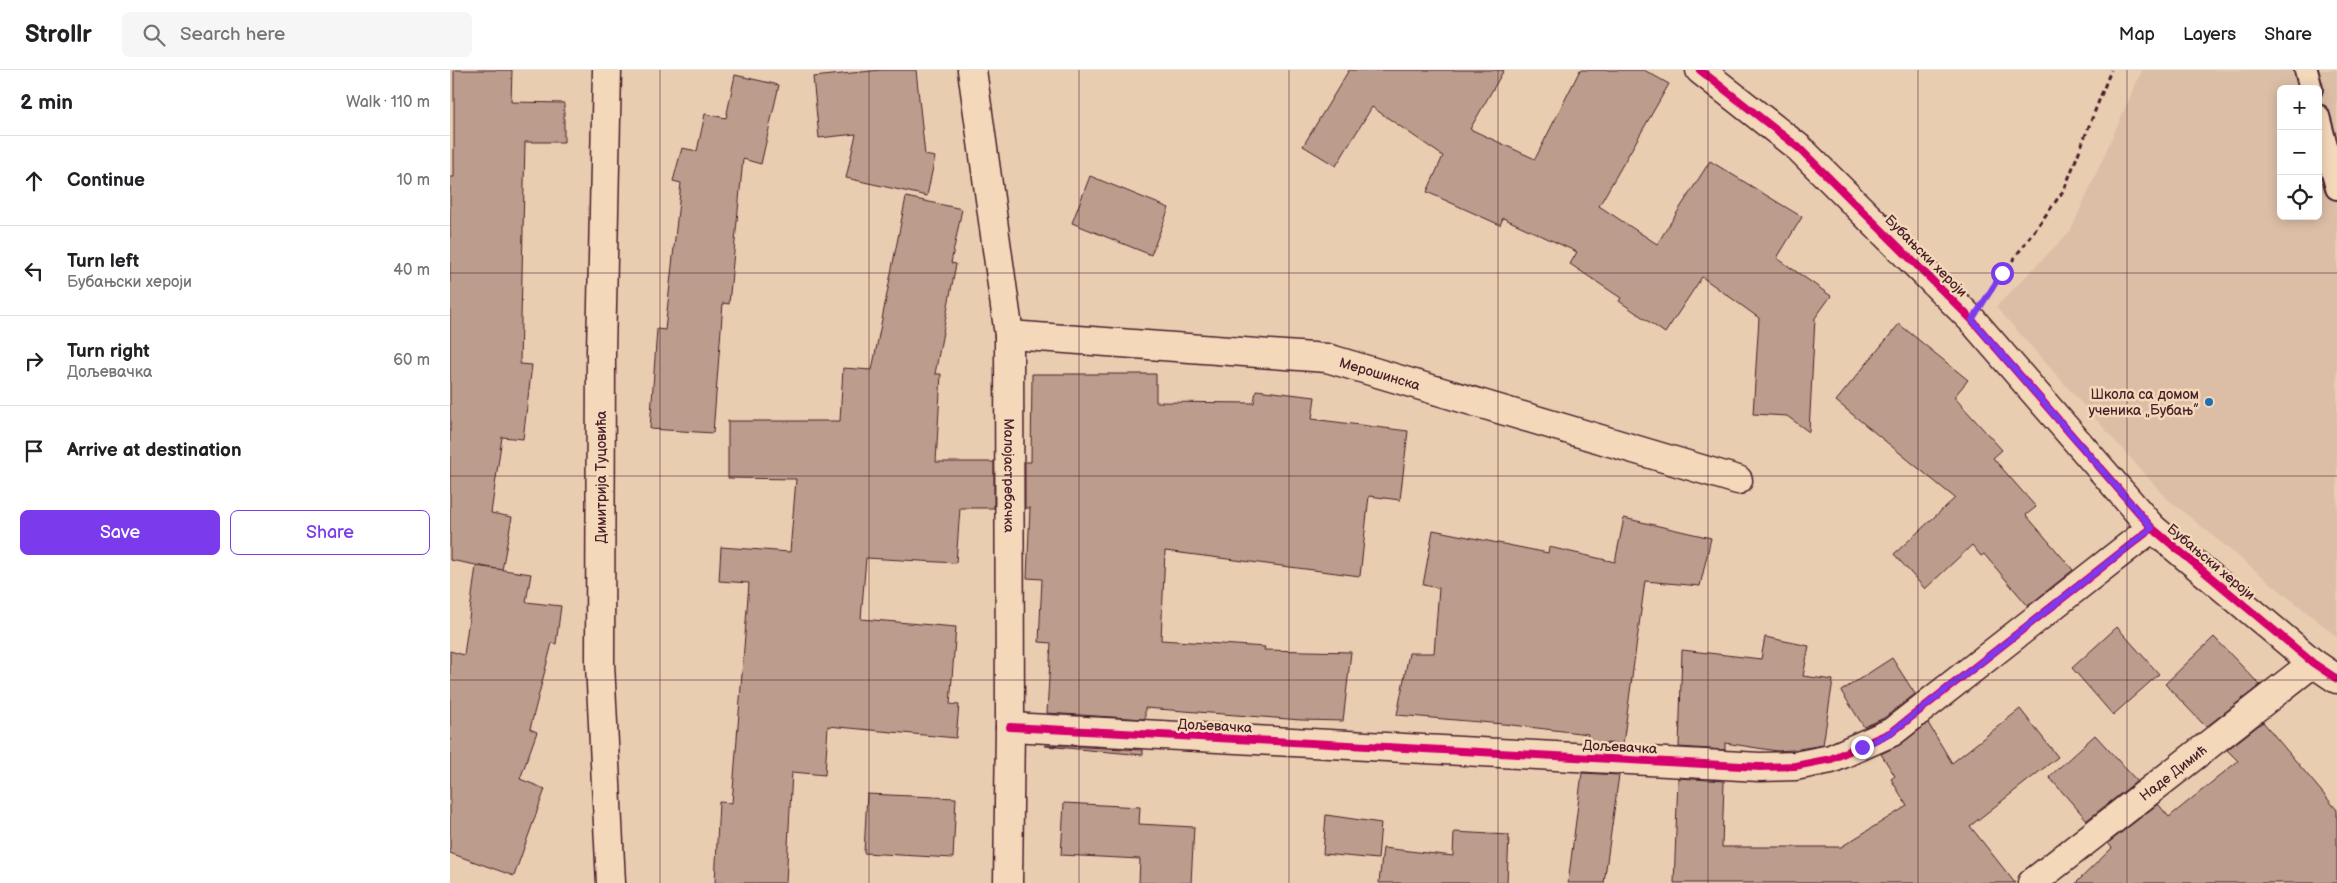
<!DOCTYPE html>
<meta charset="utf-8">
<style>
:root{--surface:#fff;--page:#f6f6f6;--text:#202124;--muted:#757577;--line:#e0e0e0;--accent:#7c3aed}
body{margin:0;font-family:"Balsamiq Sans",sans-serif;background:var(--page);color:var(--text)}
.controls{position:absolute;right:15px;top:15px;display:grid;overflow:hidden;border-radius:8px;box-shadow:0 2px 12px #0003}
.controls button{width:45px;height:45px;display:grid;place-items:center;padding:0;border:0;border-bottom:1px solid var(--line);background:var(--surface);color:var(--text);font:25px sans-serif}
.stop{position:absolute;width:15px;height:15px;margin:-11px;border:4px solid #7c3aed;border-radius:50%;background:#fff}
.stop.end{background:#7c3aed;border-color:#fff;box-shadow:0 1px 5px #0008}
.list{margin:0;padding:0;list-style:none}
h2{display:flex;justify-content:space-between;align-items:center;height:65px;margin:0;padding:0 20px;font-size:21px}
h2 small{font-size:16px;font-weight:400;color:var(--muted)}
.list li{display:grid;grid-template-columns:32px 1fr auto;gap:15px;align-items:center;box-sizing:border-box;height:90px;padding:0 20px;border-top:1px solid var(--line)}
.list b{display:block;font-size:19px;white-space:nowrap}
.list p{margin:0;font-size:16px;white-space:nowrap;color:var(--muted)}
.list em{font-size:16px;font-style:normal;color:var(--muted)}
.actions{display:flex;gap:10px;padding:15px 20px}
.actions a{flex:1;padding:11px 0;border:1px solid var(--accent);border-radius:8px;text-align:center;font-size:18px;color:var(--accent)}
.actions .main{background:var(--accent);color:#fff}
.icon{flex:none;width:28px;height:28px;fill:none;stroke:currentColor;stroke-width:2;stroke-linecap:round;stroke-linejoin:round}
.map{position:relative;flex:none;width:1887px;height:813px;overflow:hidden}
header{display:flex;align-items:center;gap:30px;box-sizing:border-box;height:70px;padding:0 25px;background:var(--surface);border-bottom:1px solid var(--line)}
header strong{font-size:24px}
nav{display:flex;gap:28px;margin-inline-start:auto;font-size:18px}
.search{width:350px;height:45px;background:var(--page);display:flex;align-items:center;gap:12px;box-sizing:border-box;padding:0 18px;border-radius:8px;color:var(--muted);font-size:19px}
main{display:flex}
aside{flex:1;background:var(--surface)}
.map>svg:first-child{display:block}
</style>
<header>
<strong>Strollr</strong>
<div class="search"><svg class="icon" aria-label="search" viewBox="0 0 24 24"><circle cx="10" cy="10" r="6"/><path d="M15 15l6 6"/></svg>Search here</div>
<nav><a>Map</a><a>Layers</a><a>Share</a></nav>
</header>
<main>
<aside>
<h2>2 min<small>Walk · 110 m</small></h2>
<ul class="list">
<li><svg class="icon" aria-label="ahead" viewBox="0 0 24 24"><path d="M12 20V5M6 11l6-6 6 6"/></svg><div><b>Continue</b></div><em>10 m</em></li>
<li><svg class="icon" aria-label="left" viewBox="0 0 24 24"><path d="M17 20v-9H6M10 6l-5 5 5 5"/></svg><div><b>Turn left</b><p>Бубањски хероји</p></div><em>40 m</em></li>
<li><svg class="icon" aria-label="right" viewBox="0 0 24 24"><path d="M7 20v-9h11M14 6l5 5-5 5"/></svg><div><b>Turn right</b><p>Дољевачка</p></div><em>60 m</em></li>
<li><svg class="icon" aria-label="arrive" viewBox="0 0 24 24"><path d="M6 21V4h12l-3 4 3 4H6"/></svg><div><b>Arrive at destination</b></div></li>
</ul>
<div class="actions"><a class="main">Save</a><a>Share</a></div>
</aside>
<div class="map">
<svg width="1887" height="813" viewBox="0 0 1887 813">
<rect width="100%" height="100%" fill="#e9cdb1"/>
<filter id="ink" filterUnits="userSpaceOnUse"><feTurbulence type="fractalNoise" baseFrequency=".02" numOctaves="2"/><feDisplacementMap in="SourceGraphic" scale="10" xChannelSelector="R" yChannelSelector="G"/><feConvolveMatrix kernelMatrix="1 2 1 2 8 2 1 2 1" color-interpolation-filters="sRGB"/></filter>
<g filter="url(#ink)">
<path fill="#dcbea6" fill-rule="evenodd" d="M 1692,0 L 1887,0 L 1887,567 L 1715,427 L 1546,237 L 1621,160 ZM 1831,19 L 1868,19 L 1868,146 L 1831,146 Z"/>
<g fill="#bc9c8c" stroke="#4a1f2b">
<path d="M 4,0 L 62,0 L 61,32 L 114,33 L 114,72 L 75,72 L 70,294 L 82,295 L 73,369 L 52,367 L 41,443 L 62,447 L 52,500 L 0,490 L 0,107 L 4,107 Z"/>
<path d="M 431,0 L 466,0 L 475,85 L 485,87 L 477,126 L 396,108 L 406,64 L 369,68 L 363,7 Z"/>
<path d="M 899,0 L 1054,0 L 1020,59 L 1085,89 L 1130,0 L 1194,0 L 1219,14 L 1149,136 L 1207,174 L 1260,91 L 1352,147 L 1327,188 L 1381,226 L 1365,248 L 1359,362 L 1337,346 L 1303,344 L 1309,248 L 1252,207 L 1215,263 L 1169,231 L 1171,228 L 1120,194 L 1127,182 L 1053,148 L 1050,155 L 977,122 L 993,86 L 922,37 L 886,96 L 853,76 Z"/>
<path d="M 285,5 L 329,15 L 311,94 L 293,89 L 279,234 L 273,233 L 263,363 L 200,359 L 207,259 L 215,260 L 231,113 L 223,111 L 232,78 L 247,81 L 255,44 L 276,48 Z"/>
<path d="M 640,106 L 719,138 L 701,185 L 622,153 Z"/>
<path d="M 456,127 L 512,139 L 501,193 L 506,194 L 485,304 L 491,304 L 486,392 L 544,392 L 544,438 L 510,438 L 506,493 L 416,488 L 411,549 L 506,557 L 500,634 L 509,635 L 506,668 L 378,656 L 375,705 L 342,702 L 336,813 L 265,813 L 269,732 L 282,733 L 299,513 L 269,511 L 271,477 L 340,482 L 346,409 L 278,408 L 278,351 L 390,351 L 393,298 L 422,300 Z"/>
<path d="M 1449,254 L 1518,310 L 1504,327 L 1552,380 L 1543,388 L 1586,437 L 1576,445 L 1623,500 L 1578,536 L 1534,484 L 1531,486 L 1522,475 L 1475,519 L 1444,484 L 1505,428 L 1386,331 Z"/>
<path d="M 582,304 L 706,304 L 706,332 L 804,333 L 806,320 L 865,327 L 862,349 L 958,361 L 950,430 L 919,426 L 910,506 L 715,481 L 711,570 L 815,577 L 814,580 L 901,582 L 893,651 L 851,650 L 695,638 L 695,649 L 597,643 L 601,573 L 589,572 L 592,509 L 577,508 L 580,438 L 575,438 L 575,392 L 581,392 Z"/>
<path d="M 1174,448 L 1261,468 L 1250,516 L 1195,511 L 1173,674 L 1136,672 L 1138,664 L 1053,654 L 947,645 L 959,583 L 984,583 L 989,518 L 973,515 L 983,460 L 1098,483 L 1099,477 L 1165,492 Z"/>
<path d="M 26,496 L 81,504 L 76,532 L 111,536 L 106,574 L 102,573 L 80,659 L 87,662 L 70,709 L 95,719 L 64,806 L 0,783 L 0,581 L 14,585 Z"/>
<path d="M 1667,557 L 1709,604 L 1663,645 L 1622,598 Z"/>
<path d="M 1315,567 L 1359,576 L 1353,606 L 1383,610 L 1373,675 L 1343,680 L 1327,681 L 1275,673 L 1275,680 L 1229,677 L 1232,580 L 1311,589 Z"/>
<path d="M 1764,567 L 1810,615 L 1756,657 L 1715,614 Z"/>
<path d="M 1442,588 L 1465,624 L 1434,648 L 1414,657 L 1391,621 Z"/>
<path d="M 1570,639 L 1608,687 L 1520,756 L 1565,813 L 1224,813 L 1228,708 L 1274,711 L 1272,777 L 1391,777 L 1457,736 L 1441,709 L 1445,706 L 1431,684 L 1451,674 L 1478,653 L 1502,693 Z"/>
<path d="M 1813,652 L 1887,740 L 1887,813 L 1626,813 L 1662,778 L 1658,773 L 1708,734 L 1719,747 L 1788,691 L 1777,680 Z"/>
<path d="M 1645,665 L 1687,711 L 1637,750 L 1599,707 Z"/>
<path d="M 595,675 L 693,680 L 693,685 L 595,676 Z"/>
<path d="M 1132,703 L 1169,705 L 1154,813 L 1118,813 Z"/>
<path d="M 417,724 L 506,728 L 503,788 L 414,783 Z"/>
<path d="M 614,733 L 690,737 L 689,754 L 744,757 L 741,813 L 689,813 L 690,789 L 611,785 Z"/>
<path d="M 876,745 L 931,753 L 928,789 L 873,784 Z"/>
<path d="M 1004,762 L 1059,765 L 1057,813 L 929,813 L 933,778 L 1003,786 Z"/>
</g>
<g fill="none" stroke-linecap="round" stroke-linejoin="round">
<defs>
<g id="service">
<path d="M 1856,0 L 1861,19"/>
<path d="M 1868,46 L 1887,118"/>
</g>
<g id="minor">
<path id="s1" d="M 522,0 L 559,265 L 560,657 L 558,813"/>
<path d="M 1250,0 L 1349,78 L 1522,250 L 1702,458 L 1863,593 L 1887,609"/>
<path id="s2" d="M 559,265 L 877,288 L 1288,410"/>
<path d="M 560,657 L 1310,697 L 1345,696 L 1381,689 L 1442,662 L 1702,458"/>
<path id="s3" d="M 1582,813 L 1863,593"/>
</g>
<path id="secondary" d="M 157,0 L 151,282 L 150,594 L 161,813"/>
</defs>
<use href="#service" stroke="#4a1f2b" stroke-width="26"/>
<use href="#minor" stroke="#4a1f2b" stroke-width="31"/>
<use href="#secondary" stroke="#4a1f2b" stroke-width="31"/>
<path stroke="#4a1f2b" stroke-width="3" stroke-dasharray="5 4" stroke-linecap="butt" d="M 1541,220 L 1614,120 L 1661,0"/>
<use href="#service" stroke="#f3d8ba" stroke-width="22"/>
<use href="#minor" stroke="#f3d8ba" stroke-width="28"/>
<use href="#secondary" stroke="#f3d8ba" stroke-width="28"/>
<defs>
<g id="cycleway">
<path d="M 1250,0 L 1349,78 L 1522,250 L 1702,458 L 1863,593 L 1887,609"/>
<path d="M 560,657 L 1310,697 L 1345,696 L 1381,689 L 1442,662 L 1702,458"/>
</g>
</defs>
<use href="#cycleway" stroke="#f3d8ba" stroke-width="11"/>
<use href="#cycleway" stroke="#d6006c" stroke-width="8"/>
</g>
</g>
<g fill="none" stroke-linecap="round" stroke-linejoin="round" filter="url(#ink)">
<path stroke="#7c3aed" stroke-width="6" d="M 1412,677 L 1442,662 L 1702,458 L 1522,250 L 1552,203"/>
</g>
<path fill="none" stroke="#4a1f2b" stroke-width="1" stroke-opacity="0.55" d="M 210,0 L 210,813M 419,0 L 419,813M 629,0 L 629,813M 839,0 L 839,813M 1048,0 L 1048,813M 1258,0 L 1258,813M 1468,0 L 1468,813M 1677,0 L 1677,813M 0,203 L 1887,203M 0,406 L 1887,406M 0,610 L 1887,610"/>
<circle fill="#1f6fb2" stroke="#f3d8ba" stroke-width="2" cx="1759" cy="332" r="5"/>
<g text-anchor="middle" dominant-baseline="central" stroke-width="5" stroke-linejoin="round" paint-order="stroke">
<g font-size="14" fill="#4a1f2b" stroke="#f3d8ba">
<text transform="translate(1476 186) rotate(45)">Бубањски хероји</text>
<text stroke="none"><textPath href="#s2" startOffset="374">Мерошинска</textPath></text>
<text stroke="none"><textPath href="#s1" startOffset="408">Малојастребачка</textPath></text>
<text transform="translate(151 407) rotate(-90)">Димитрија Туцовића</text>
<text transform="translate(1761 492) rotate(40)">Бубањски хероји</text>
<text transform="translate(765 656) rotate(3)">Дољевачка</text>
<text transform="translate(1170 677) rotate(3)">Дољевачка</text>
<text stroke="none"><textPath href="#s3" startOffset="179">Наде Димић</textPath></text>
</g>
<g font-size="14" fill="#4a1f2b" stroke="#f3d8ba" text-anchor="end">
<text x="1749" y="324">Школа са домом<tspan x="1749" dy="16">ученика „Бубањ”</tspan></text>
</g>
</g>
</svg>
<div class="controls">
<button>+</button>
<button>−</button>
<button><svg class="icon" aria-label="locate" viewBox="0 0 24 24"><circle cx="12" cy="12" r="6"/><path d="M12 2v4M12 18v4M2 12h4M18 12h4"/></svg></button>
</div>
<div class="stop" style="left:1552px;top:203px"></div>
<div class="stop end" style="left:1412px;top:677px"></div>
</div>
</main>
